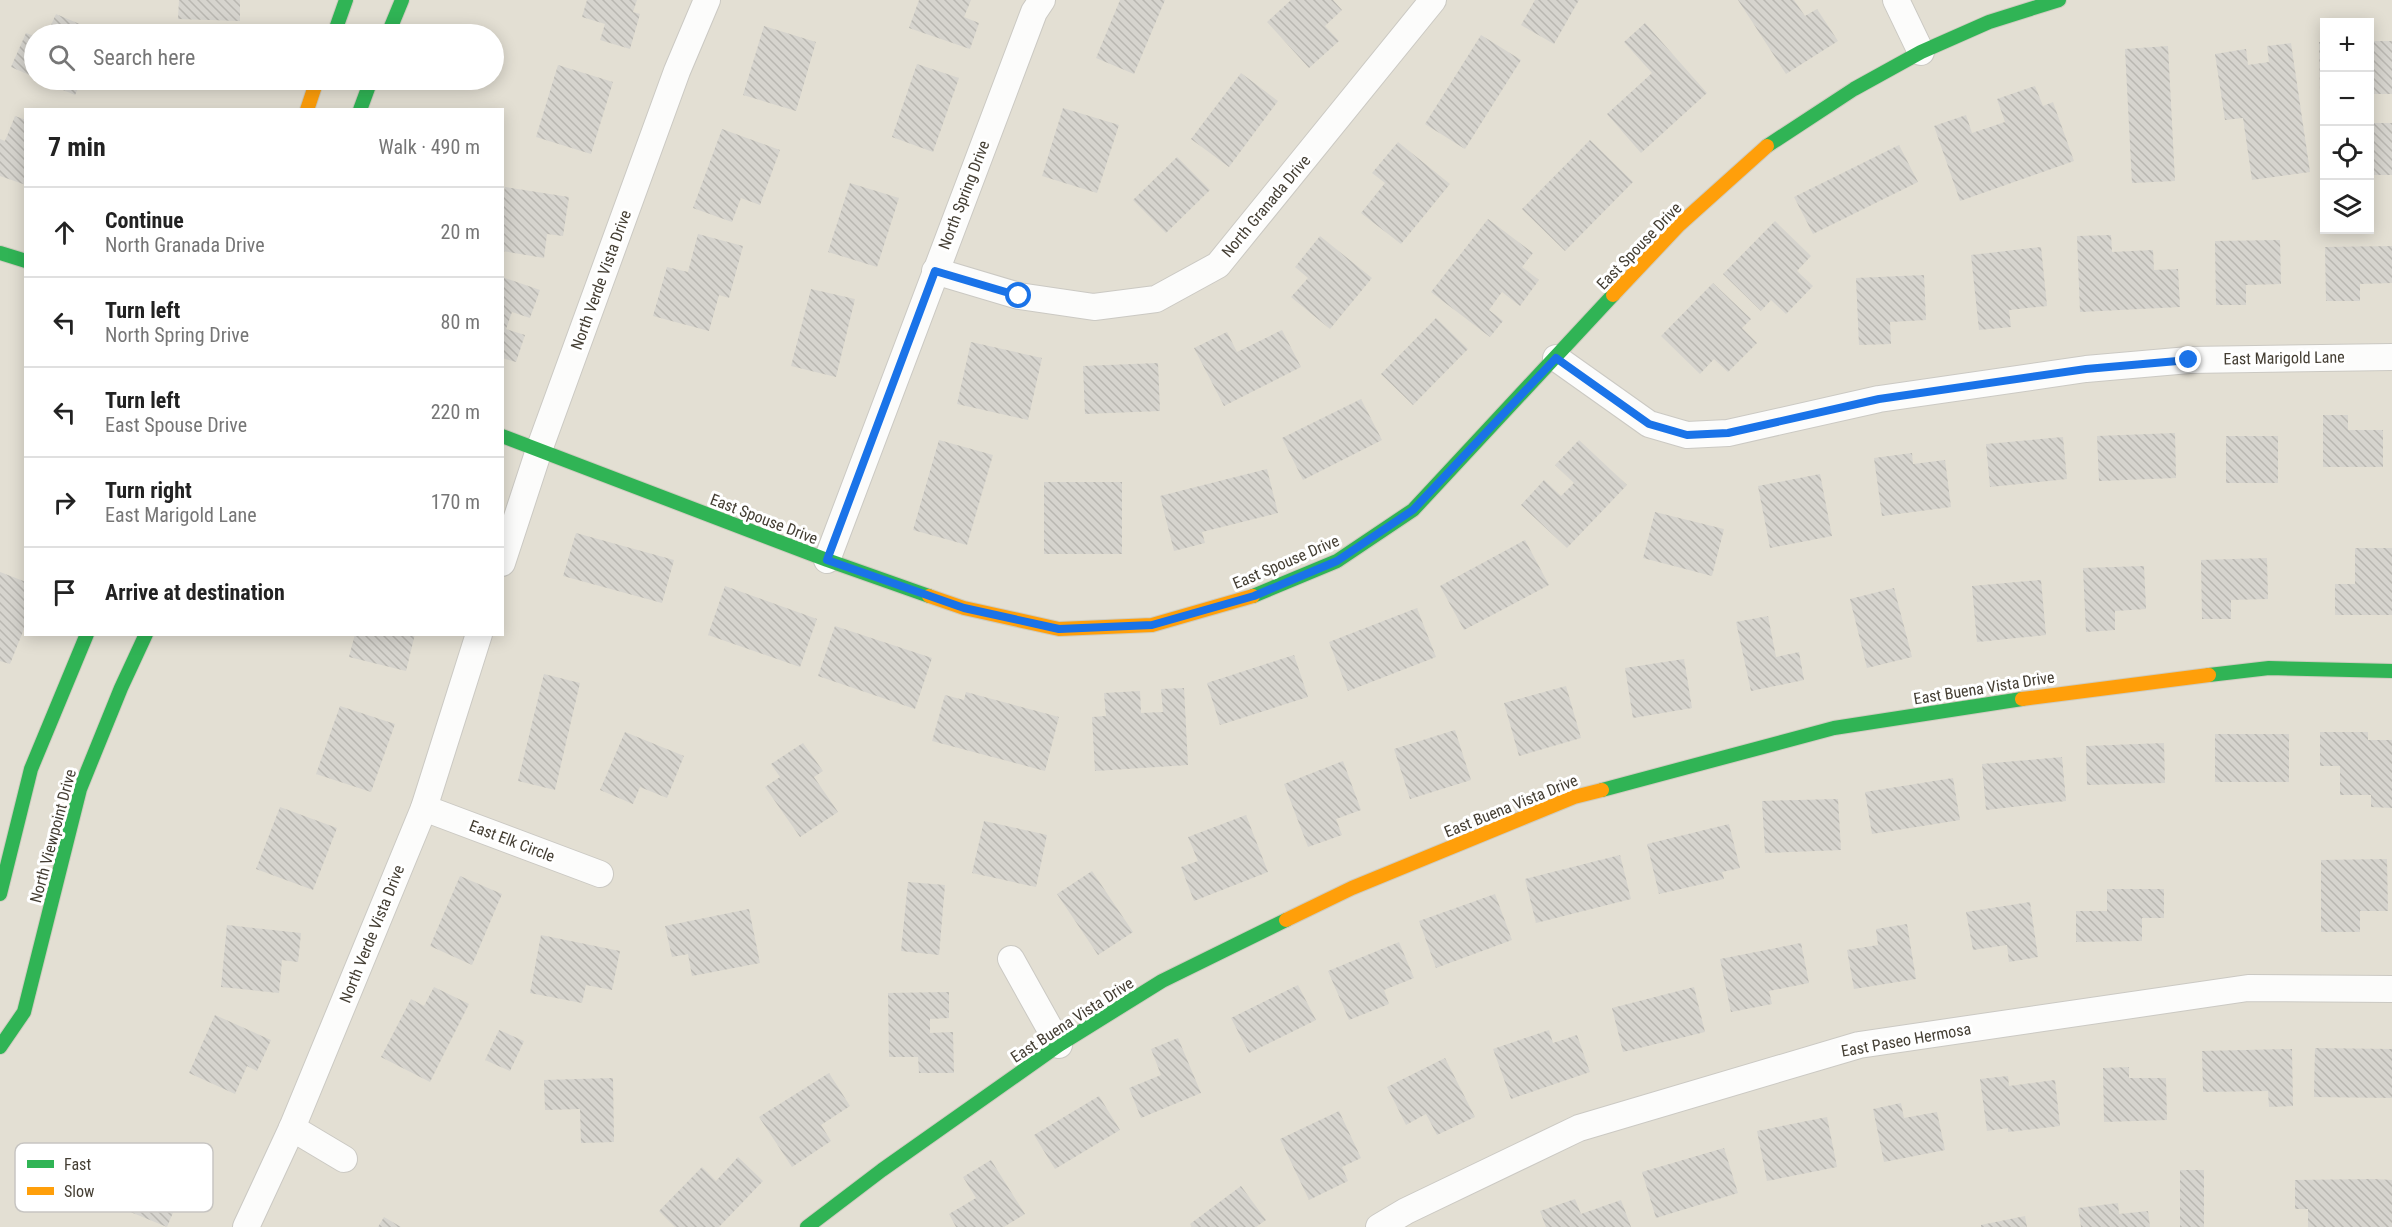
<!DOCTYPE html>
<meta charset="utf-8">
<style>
:root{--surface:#fff;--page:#f2f2f2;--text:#222;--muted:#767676;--line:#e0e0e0}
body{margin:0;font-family:"Roboto Condensed",sans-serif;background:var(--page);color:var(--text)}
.controls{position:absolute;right:18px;top:18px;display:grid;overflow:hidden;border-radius:0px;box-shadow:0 3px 15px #0003}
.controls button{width:54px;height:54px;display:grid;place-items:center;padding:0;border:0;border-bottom:2px solid var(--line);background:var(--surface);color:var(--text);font:30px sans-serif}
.stop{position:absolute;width:18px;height:18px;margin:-14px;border:4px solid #1a73e8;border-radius:50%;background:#fff}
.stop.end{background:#1a73e8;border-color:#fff;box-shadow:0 2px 6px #0008}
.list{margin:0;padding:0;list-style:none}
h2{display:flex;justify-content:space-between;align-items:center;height:78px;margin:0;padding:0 24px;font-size:26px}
h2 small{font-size:20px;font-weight:400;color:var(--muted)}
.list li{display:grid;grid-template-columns:39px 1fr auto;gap:18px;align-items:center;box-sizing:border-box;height:90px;padding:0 24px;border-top:2px solid var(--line)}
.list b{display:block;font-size:22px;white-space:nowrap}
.list p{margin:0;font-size:20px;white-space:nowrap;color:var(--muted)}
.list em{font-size:20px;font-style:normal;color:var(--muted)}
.icon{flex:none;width:33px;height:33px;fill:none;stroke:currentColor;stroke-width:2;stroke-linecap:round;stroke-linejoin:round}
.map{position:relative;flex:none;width:2392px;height:1227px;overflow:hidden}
.search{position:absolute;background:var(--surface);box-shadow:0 3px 15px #0003;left:24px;top:24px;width:480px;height:66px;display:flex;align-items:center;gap:15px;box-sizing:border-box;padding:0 21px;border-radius:33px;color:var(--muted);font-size:22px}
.panel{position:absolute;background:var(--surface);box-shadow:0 3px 15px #0003;left:24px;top:108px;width:480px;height:528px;border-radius:0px}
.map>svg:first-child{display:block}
</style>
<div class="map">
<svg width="2392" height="1227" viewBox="0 0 2392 1227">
<defs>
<pattern id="building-back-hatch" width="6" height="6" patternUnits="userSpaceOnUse" patternTransform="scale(1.5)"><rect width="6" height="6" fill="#d6d4ce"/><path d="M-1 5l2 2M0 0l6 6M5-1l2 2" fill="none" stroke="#b9b7b1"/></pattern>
</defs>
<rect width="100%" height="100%" fill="#eeede6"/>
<path fill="#e3dfd3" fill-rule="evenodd" d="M 0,0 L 2392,0 L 2392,1227 L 0,1227 ZM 2324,22 L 2370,22 L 2370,230 L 2324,230 ZM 34,34 L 494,34 L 494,80 L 34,80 ZM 26,110 L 502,110 L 502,634 L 26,634 Z"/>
<g fill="url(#building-back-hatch)">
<path d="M 179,0 L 240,0 L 240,21 L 178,19 Z"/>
<path d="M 587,0 L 637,0 L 633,12 L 640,14 L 630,49 L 600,40 L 605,24 L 582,17 Z"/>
<path d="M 919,0 L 971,0 L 964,17 L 979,23 L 970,49 L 909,28 Z"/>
<path d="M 1120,0 L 1165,0 L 1134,74 L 1096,58 Z"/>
<path d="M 1291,0 L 1333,0 L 1342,10 L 1325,26 L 1339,41 L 1309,68 L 1267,22 Z"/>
<path d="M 1535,0 L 1579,0 L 1554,44 L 1521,25 Z"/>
<path d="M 1738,0 L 1794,0 L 1805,16 L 1817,9 L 1838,41 L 1786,74 Z"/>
<path d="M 56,14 L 103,34 L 47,34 Z"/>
<path d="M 1645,23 L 1707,93 L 1641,153 L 1607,114 L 1652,73 L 1624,42 Z"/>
<path d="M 764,26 L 816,42 L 796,111 L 743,95 Z"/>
<path d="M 26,33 L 34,36 L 34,77 L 11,67 Z"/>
<path d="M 1481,35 L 1521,60 L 1465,149 L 1425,124 Z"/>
<rect x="2370" y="41" width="22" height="53"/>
<path d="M 2319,42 L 2324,42 L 2324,95 L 2320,95 Z"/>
<path d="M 2291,43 L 2310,172 L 2252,180 L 2243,118 L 2225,120 L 2215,54 L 2246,49 L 2248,65 L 2269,62 L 2267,46 Z"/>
<path d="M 2168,46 L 2175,181 L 2132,183 L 2125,49 Z"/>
<path d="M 917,64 L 959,78 L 933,152 L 892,137 Z"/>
<path d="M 558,65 L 613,82 L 591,154 L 536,137 Z"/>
<path d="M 1241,73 L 1278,101 L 1229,167 L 1191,139 Z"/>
<path d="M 39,80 L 82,80 L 75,95 Z"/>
<path d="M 2035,86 L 2043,106 L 2053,102 L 2074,161 L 1960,201 L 1934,126 L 1966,115 L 1972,133 L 2005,122 L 1997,99 Z"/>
<path d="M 1063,108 L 1119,125 L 1097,193 L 1042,176 Z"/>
<path d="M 15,116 L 26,120 L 26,185 L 0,176 L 0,139 L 5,141 Z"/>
<rect x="2370" y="123" width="22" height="52"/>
<path d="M 722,129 L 780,150 L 760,205 L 741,198 L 732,222 L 693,208 Z"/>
<path d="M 1590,140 L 1633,182 L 1565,251 L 1522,209 Z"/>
<path d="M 1398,142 L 1450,184 L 1401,244 L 1361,213 L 1385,183 L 1372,173 Z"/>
<path d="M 1899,145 L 1918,182 L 1813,234 L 1794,197 Z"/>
<path d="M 1177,157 L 1210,190 L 1166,233 L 1133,200 Z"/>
<path d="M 850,183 L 899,198 L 877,267 L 828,252 Z"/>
<path d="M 505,187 L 569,197 L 563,236 L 547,234 L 544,258 L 502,251 L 502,203 Z"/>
<path d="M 1488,219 L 1533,253 L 1522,267 L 1539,280 L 1520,306 L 1502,292 L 1489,310 L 1503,321 L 1490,337 L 1431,292 Z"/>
<path d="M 1775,221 L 1811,256 L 1797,271 L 1813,286 L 1786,314 L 1771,300 L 1761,311 L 1723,274 Z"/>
<path d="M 698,234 L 743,246 L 729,298 L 719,295 L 709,331 L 653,316 L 667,267 L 688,272 Z"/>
<path d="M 2111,235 L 2112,252 L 2153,250 L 2154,270 L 2178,269 L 2180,307 L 2080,312 L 2077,236 Z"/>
<path d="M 1320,236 L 1372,278 L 1330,329 L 1291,297 L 1308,278 L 1295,267 Z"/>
<path d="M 2280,240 L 2281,284 L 2246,285 L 2246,305 L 2216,305 L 2215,241 Z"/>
<path d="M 2392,246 L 2392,283 L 2360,284 L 2360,301 L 2326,301 L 2325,247 Z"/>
<path d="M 2041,247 L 2047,306 L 2009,310 L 2011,327 L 1979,330 L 1971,255 Z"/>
<path d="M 1924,275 L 1926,320 L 1890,322 L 1891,344 L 1859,345 L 1856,278 Z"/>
<path d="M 502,277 L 540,290 L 530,318 L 512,312 L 506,329 L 525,335 L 516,362 L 502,358 Z"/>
<path d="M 1713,283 L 1751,319 L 1742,328 L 1757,343 L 1728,372 L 1714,359 L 1700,374 L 1661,336 Z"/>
<path d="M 811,289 L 855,299 L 836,377 L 791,366 Z"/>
<path d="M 1436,318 L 1468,349 L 1413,405 L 1381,374 Z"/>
<path d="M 1282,330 L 1301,367 L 1224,406 L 1194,348 L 1227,332 L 1237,352 Z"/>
<path d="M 971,342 L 1042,358 L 1028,420 L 957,404 Z"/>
<path d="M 1158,363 L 1160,411 L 1085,414 L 1083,366 Z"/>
<path d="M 1361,399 L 1382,440 L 1303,480 L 1282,438 Z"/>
<path d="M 2323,415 L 2348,415 L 2348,430 L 2383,430 L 2383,467 L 2323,467 Z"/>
<path d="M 2175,433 L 2176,478 L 2099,481 L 2097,436 Z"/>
<rect x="2226" y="436" width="52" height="47"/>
<path d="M 2063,437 L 2067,479 L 1990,487 L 1986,444 Z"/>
<path d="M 939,440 L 993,455 L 967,545 L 913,530 Z"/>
<path d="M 1579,440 L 1627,485 L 1567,548 L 1521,505 L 1544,480 L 1561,496 L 1574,483 L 1555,465 Z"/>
<path d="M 1912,453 L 1913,464 L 1945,460 L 1951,507 L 1882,516 L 1874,458 Z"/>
<path d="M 1267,469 L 1278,513 L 1202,532 L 1205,543 L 1174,551 L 1160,496 Z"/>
<path d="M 1820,474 L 1832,536 L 1770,548 L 1758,486 Z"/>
<rect x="1044" y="482" width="78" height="72"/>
<path d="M 1655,512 L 1724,529 L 1712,576 L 1643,558 Z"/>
<path d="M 576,533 L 674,560 L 662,603 L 563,576 Z"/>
<path d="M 1525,540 L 1549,585 L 1464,630 L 1440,586 Z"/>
<path d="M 2355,548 L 2392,548 L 2392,615 L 2335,615 L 2335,584 L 2355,584 Z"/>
<path d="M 2267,558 L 2268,599 L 2231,600 L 2231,619 L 2202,619 L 2201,560 Z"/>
<path d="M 2144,566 L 2146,609 L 2115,611 L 2115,630 L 2086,632 L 2083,568 Z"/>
<path d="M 0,572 L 26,582 L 26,624 L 10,664 L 0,661 Z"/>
<path d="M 2041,580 L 2046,635 L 1977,642 L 1972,586 Z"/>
<path d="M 725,586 L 817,619 L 800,667 L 708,635 Z"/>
<path d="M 1894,588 L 1912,657 L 1867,668 L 1850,599 Z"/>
<path d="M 1417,608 L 1436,657 L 1348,691 L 1329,642 Z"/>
<path d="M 1768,616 L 1776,657 L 1799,652 L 1804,680 L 1751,691 L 1736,622 Z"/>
<path d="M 835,626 L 932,658 L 915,709 L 818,676 Z"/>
<path d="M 355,634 L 415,634 L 406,671 L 349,657 Z"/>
<path d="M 1294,655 L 1308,697 L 1220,725 L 1207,683 Z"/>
<path d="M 1684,659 L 1692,708 L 1633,718 L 1625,668 Z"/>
<path d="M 544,674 L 580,683 L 555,790 L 518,781 Z"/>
<path d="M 1566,686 L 1581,738 L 1519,756 L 1504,703 Z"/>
<path d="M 1184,688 L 1188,765 L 1095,771 L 1092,717 L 1106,716 L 1104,693 L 1140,691 L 1141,713 L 1163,712 L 1161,689 Z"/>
<path d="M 966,692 L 1059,717 L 1045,771 L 932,741 L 945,695 L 964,700 Z"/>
<path d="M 340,706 L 395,724 L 371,792 L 316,774 Z"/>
<path d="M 1455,730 L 1471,780 L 1410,799 L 1394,749 Z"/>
<path d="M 625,732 L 684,756 L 667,798 L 640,787 L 633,804 L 600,790 Z"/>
<path d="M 2320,732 L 2368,732 L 2368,740 L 2392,740 L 2392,808 L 2371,807 L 2371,795 L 2340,795 L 2340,766 L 2320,766 Z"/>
<rect x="2215" y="734" width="74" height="48"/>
<path d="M 803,743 L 823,771 L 814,777 L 838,812 L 800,837 L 765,787 L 780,777 L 771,764 Z"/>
<path d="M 2164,743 L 2165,783 L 2087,785 L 2086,746 Z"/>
<path d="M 2062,757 L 2066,801 L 1986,810 L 1982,764 Z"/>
<path d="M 1343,761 L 1361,810 L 1336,819 L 1342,835 L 1308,847 L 1284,784 Z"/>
<path d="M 1953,778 L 1960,820 L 1872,834 L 1865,792 Z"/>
<path d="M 1838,799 L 1841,850 L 1765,853 L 1762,801 Z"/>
<path d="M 280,807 L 337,828 L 313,890 L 256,869 Z"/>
<path d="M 1246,815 L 1268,872 L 1194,901 L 1181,867 L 1198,861 L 1188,837 Z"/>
<path d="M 984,821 L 1047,835 L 1036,887 L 972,873 Z"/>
<path d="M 1729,824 L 1740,868 L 1722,872 L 1724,879 L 1659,894 L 1647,844 Z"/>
<path d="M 1620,855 L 1631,899 L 1536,923 L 1525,879 Z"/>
<path d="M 2387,859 L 2388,911 L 2360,911 L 2360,932 L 2321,932 L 2321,860 Z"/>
<path d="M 1092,871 L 1133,932 L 1098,955 L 1057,894 Z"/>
<path d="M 460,876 L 502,894 L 472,965 L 430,946 Z"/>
<path d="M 908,882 L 945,885 L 939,955 L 901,951 Z"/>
<path d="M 2107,889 L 2164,889 L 2164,918 L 2142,918 L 2142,941 L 2076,942 L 2076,911 L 2107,911 Z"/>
<path d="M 1495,894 L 1512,940 L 1436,968 L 1419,921 Z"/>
<path d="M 2030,902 L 2038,957 L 2009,962 L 2007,945 L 1973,950 L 1966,912 Z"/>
<path d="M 749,909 L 760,963 L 692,976 L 688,954 L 672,957 L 665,926 Z"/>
<path d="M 1907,924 L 1916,979 L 1854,989 L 1847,950 L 1878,945 L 1876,929 Z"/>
<path d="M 227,925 L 301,933 L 298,962 L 282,960 L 279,993 L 221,987 Z"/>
<path d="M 541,935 L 620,951 L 612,990 L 586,985 L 582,1003 L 530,993 Z"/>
<path d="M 1399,942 L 1414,978 L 1384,990 L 1389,1004 L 1349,1020 L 1328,971 Z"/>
<path d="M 1801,943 L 1809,983 L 1769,991 L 1772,1004 L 1731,1012 L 1720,959 Z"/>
<path d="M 1298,985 L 1316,1020 L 1249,1053 L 1231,1018 Z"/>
<path d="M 434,987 L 469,1004 L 430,1082 L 381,1057 L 411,999 L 424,1006 Z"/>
<path d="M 1694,987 L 1705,1032 L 1623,1052 L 1612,1008 Z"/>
<path d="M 949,992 L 949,1018 L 930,1019 L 930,1033 L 953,1032 L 954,1073 L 919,1073 L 918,1057 L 889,1057 L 888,993 Z"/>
<path d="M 215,1015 L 271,1040 L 257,1071 L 247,1066 L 235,1094 L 189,1073 Z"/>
<path d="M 499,1030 L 524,1041 L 510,1071 L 485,1060 Z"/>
<path d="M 1549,1030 L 1553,1043 L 1577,1035 L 1590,1072 L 1511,1099 L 1493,1049 Z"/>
<path d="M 1178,1038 L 1201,1093 L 1141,1118 L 1129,1088 L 1161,1075 L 1151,1049 Z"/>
<path d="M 2315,1048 L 2392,1049 L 2392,1098 L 2314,1097 Z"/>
<path d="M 2292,1049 L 2293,1106 L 2269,1107 L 2268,1091 L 2203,1092 L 2202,1051 Z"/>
<path d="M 1445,1058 L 1475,1117 L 1437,1135 L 1426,1114 L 1406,1125 L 1387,1087 Z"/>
<path d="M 2129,1067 L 2129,1078 L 2166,1078 L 2167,1120 L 2104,1122 L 2103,1068 Z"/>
<path d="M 829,1073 L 850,1106 L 821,1125 L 831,1141 L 792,1167 L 759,1117 Z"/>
<path d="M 2008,1076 L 2009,1086 L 2055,1080 L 2060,1126 L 2008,1132 L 2008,1128 L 1987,1131 L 1980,1079 Z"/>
<path d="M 613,1078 L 614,1142 L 581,1143 L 580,1109 L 545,1110 L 544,1080 Z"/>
<path d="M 1099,1096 L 1120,1130 L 1055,1169 L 1034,1135 Z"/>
<path d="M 1901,1103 L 1904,1118 L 1937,1112 L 1945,1150 L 1884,1162 L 1873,1109 Z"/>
<path d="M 1339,1111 L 1361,1158 L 1342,1167 L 1348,1181 L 1309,1200 L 1280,1139 Z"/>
<path d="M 1827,1117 L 1837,1167 L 1767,1181 L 1757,1131 Z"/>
<path d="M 154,1148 L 209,1171 L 198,1198 L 182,1191 L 167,1227 L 128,1211 Z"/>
<path d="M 1724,1148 L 1738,1193 L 1656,1218 L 1642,1172 Z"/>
<path d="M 738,1157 L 763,1181 L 719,1227 L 675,1227 L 659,1211 L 702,1167 L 716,1181 Z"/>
<path d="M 991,1160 L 1025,1214 L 1004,1227 L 956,1227 L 949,1214 L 976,1198 L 963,1177 Z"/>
<rect x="2180" y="1170" width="24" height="57"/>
<path d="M 2373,1179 L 2392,1180 L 2392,1227 L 2308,1227 L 2308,1209 L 2295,1209 L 2295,1180 Z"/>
<path d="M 1241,1186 L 1266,1220 L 1256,1227 L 1192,1227 L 1190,1224 Z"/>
<path d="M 1575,1199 L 1581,1214 L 1621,1200 L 1631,1227 L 1546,1227 L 1540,1211 Z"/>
<path d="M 2118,1203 L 2119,1214 L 2148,1211 L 2150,1227 L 2081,1227 L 2078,1208 Z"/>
<path d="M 2025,1216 L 2027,1227 L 1981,1227 L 1981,1225 Z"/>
<path d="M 384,1217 L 401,1227 L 378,1227 Z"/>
</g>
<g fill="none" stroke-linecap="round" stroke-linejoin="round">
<defs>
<g id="street">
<path d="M 1896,0 L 1921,52"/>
<path d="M 935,271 L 1019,296 L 1094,307 L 1156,299 L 1218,265 L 1433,0"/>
<path d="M 1556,358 L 1649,424 L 1687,435 L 1728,433 L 1879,399 L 2086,369 L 2189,360 L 2392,357"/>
<path d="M 827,560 L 1034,12 L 1042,0"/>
<path d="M 502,563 L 539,450 L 677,71 L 707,0"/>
<path d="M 424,808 L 600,874"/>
<path d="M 1011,959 L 1059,1045"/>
<path d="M 292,1128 L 344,1159"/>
<path d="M 246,1227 L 292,1128 L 424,808 L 479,634"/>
<path d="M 1379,1227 L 1406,1211 L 1579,1128 L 1859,1045 L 2248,988 L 2392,989"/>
</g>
<g id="fast">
<path d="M 334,34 L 346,0"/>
<path d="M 388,34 L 402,0"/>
<path d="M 360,110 L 371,80"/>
<path d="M 1767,146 L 1854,89 L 1921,52 L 1989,22 L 2059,0"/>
<path d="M 0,253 L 26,261"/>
<path d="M 502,436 L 827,560 L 929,596"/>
<path d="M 1253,596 L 1337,561 L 1413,510 L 1613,295"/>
<path d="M 2209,675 L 2269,668 L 2392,671"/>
<path d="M 1602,790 L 1834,728 L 2022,699"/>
<path d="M 0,894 L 31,769 L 87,634"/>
<path d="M 0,1047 L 24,1012 L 80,789 L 121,688 L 146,634"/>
<path d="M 807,1227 L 882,1170 L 1059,1045 L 1162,981 L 1286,920"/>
</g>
<g id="slow">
<path d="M 307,110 L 317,80"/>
<path d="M 1613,295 L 1679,225 L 1767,146"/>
<path d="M 929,596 L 964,608 L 1059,629 L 1152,625 L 1253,596"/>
<path d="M 2022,699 L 2209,675"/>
<path d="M 1286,920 L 1352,888 L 1574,797 L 1602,790"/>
</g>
</defs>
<use href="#street" stroke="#cbc9c3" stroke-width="28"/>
<use href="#fast" stroke="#cfccbf" stroke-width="16"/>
<use href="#slow" stroke="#cfccbf" stroke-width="16"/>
<use href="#street" stroke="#fcfcfb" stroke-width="26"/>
<use href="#fast" stroke="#30b455" stroke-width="14"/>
<use href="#slow" stroke="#ff9f0a" stroke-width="14"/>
</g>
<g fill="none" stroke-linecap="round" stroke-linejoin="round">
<path stroke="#1a73e8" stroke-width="8" d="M 1019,296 L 935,271 L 827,560 L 964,608 L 1059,629 L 1152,625 L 1254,596 L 1337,561 L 1413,510 L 1556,358 L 1649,424 L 1687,435 L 1728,433 L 1879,399 L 2086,369 L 2189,360"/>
</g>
<g text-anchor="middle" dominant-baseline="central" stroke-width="6" stroke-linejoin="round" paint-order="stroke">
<g font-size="16" fill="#443e33" stroke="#fff">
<text transform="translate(964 195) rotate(-69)">North Spring Drive</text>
<text transform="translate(1266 206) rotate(-50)">North Granada Drive</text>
<text transform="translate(1639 246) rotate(-46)">East Spouse Drive</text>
<text transform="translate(601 280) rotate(-70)">North Verde Vista Drive</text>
<text transform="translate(2284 358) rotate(-1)">East Marigold Lane</text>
<text transform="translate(764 519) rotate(21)">East Spouse Drive</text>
<text transform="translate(1286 562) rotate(-23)">East Spouse Drive</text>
<text transform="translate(1984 688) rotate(-9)">East Buena Vista Drive</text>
<text transform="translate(1511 806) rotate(-22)">East Buena Vista Drive</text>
<text transform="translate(53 836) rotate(-75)">North Viewpoint Drive</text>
<text transform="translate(512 841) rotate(21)">East Elk Circle</text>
<text transform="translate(372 934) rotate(-68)">North Verde Vista Drive</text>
<text transform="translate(1072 1020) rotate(-33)">East Buena Vista Drive</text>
<text transform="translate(1906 1040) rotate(-10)">East Paseo Hermosa</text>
</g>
</g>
<rect x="15" y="1143" width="198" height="69" rx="9" fill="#fff" stroke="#c7c5c2" stroke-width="1.5"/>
<rect x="27" y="1160" width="27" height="8" fill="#30b455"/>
<rect x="27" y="1187" width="27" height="8" fill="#ff9f0a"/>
<g font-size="16" fill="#443e33">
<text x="64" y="1170">Fast</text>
<text x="64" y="1197">Slow</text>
</g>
</svg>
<div class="controls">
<button>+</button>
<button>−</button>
<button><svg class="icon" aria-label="locate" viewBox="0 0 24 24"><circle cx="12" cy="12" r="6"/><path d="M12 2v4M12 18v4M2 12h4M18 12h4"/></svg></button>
<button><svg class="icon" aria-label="layers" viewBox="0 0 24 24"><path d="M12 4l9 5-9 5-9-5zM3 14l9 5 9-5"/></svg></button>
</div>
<div class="stop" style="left:1019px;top:296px"></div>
<div class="stop end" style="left:2189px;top:360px"></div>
<div class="search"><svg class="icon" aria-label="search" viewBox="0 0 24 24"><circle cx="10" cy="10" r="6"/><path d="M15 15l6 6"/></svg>Search here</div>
<section class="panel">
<h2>7 min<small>Walk · 490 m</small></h2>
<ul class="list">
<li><svg class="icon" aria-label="ahead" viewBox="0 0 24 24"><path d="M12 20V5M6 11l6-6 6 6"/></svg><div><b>Continue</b><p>North Granada Drive</p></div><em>20 m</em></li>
<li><svg class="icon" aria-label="left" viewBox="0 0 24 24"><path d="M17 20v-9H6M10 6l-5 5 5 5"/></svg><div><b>Turn left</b><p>North Spring Drive</p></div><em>80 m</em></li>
<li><svg class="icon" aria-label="left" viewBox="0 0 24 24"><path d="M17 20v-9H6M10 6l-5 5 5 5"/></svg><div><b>Turn left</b><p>East Spouse Drive</p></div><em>220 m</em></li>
<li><svg class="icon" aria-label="right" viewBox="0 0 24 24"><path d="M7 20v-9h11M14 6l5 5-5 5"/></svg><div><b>Turn right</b><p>East Marigold Lane</p></div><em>170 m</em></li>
<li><svg class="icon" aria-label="arrive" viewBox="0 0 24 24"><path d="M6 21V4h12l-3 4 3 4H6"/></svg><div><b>Arrive at destination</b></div></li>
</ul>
</section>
</div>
